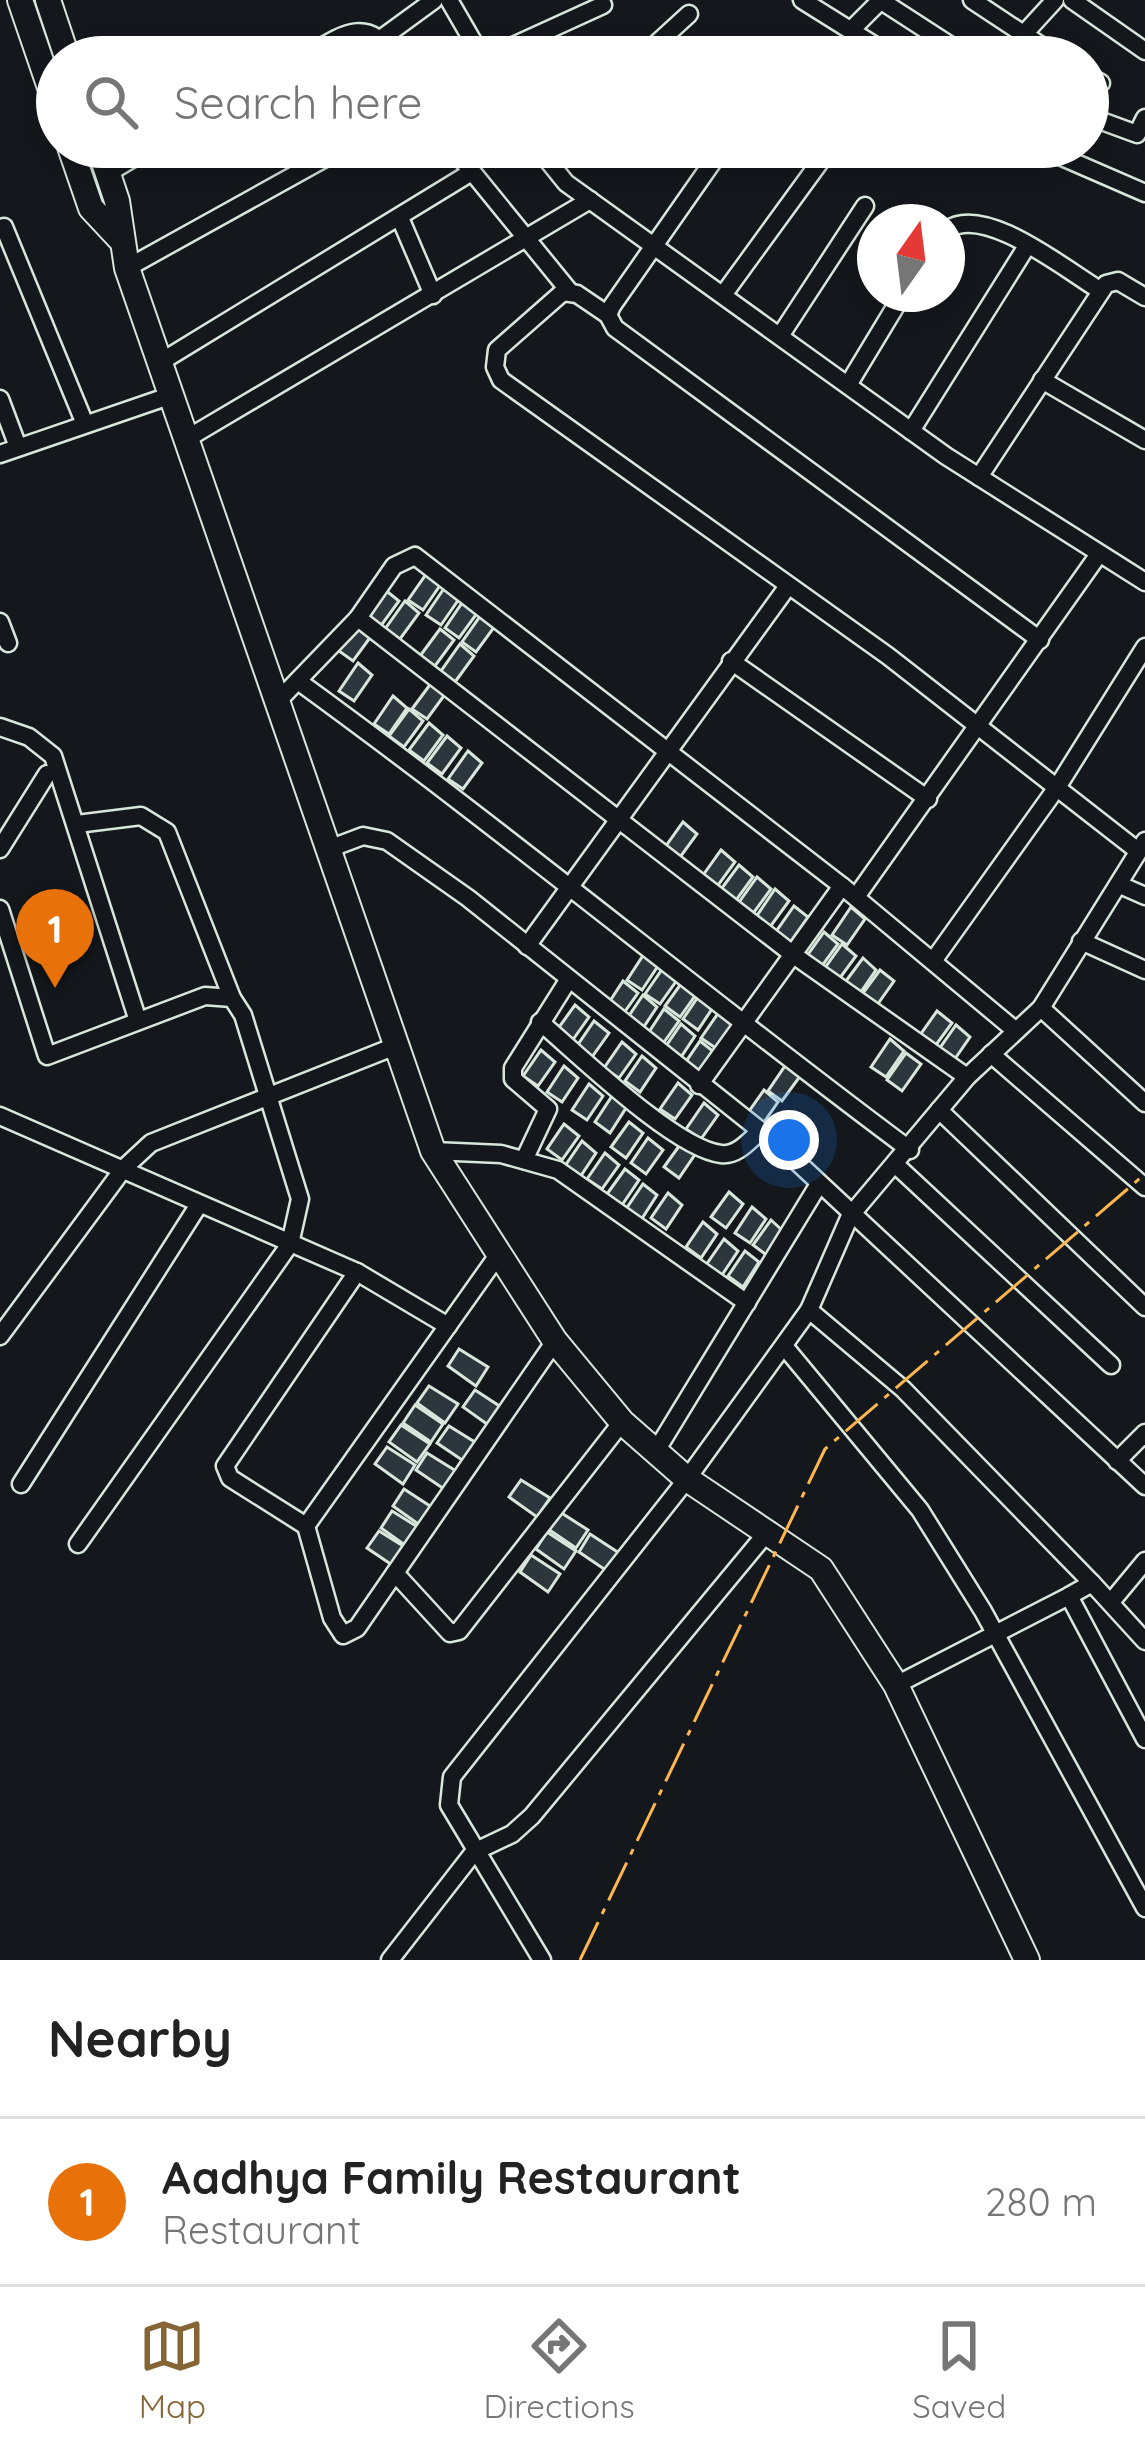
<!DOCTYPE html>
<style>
:root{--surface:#fff;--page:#f2f2f2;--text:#222;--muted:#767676;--line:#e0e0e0;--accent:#856535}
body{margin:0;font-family:Quicksand,sans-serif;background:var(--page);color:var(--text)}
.compass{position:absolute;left:857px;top:204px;width:108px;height:108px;border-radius:50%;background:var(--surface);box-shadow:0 6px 18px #0003;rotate:14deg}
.you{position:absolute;left:789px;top:1140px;width:42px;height:42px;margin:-30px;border:9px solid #fff;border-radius:50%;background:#1a73e8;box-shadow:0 0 0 18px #1a73e833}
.badge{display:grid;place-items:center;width:78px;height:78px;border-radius:50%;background:var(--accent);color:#fff;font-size:39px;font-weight:700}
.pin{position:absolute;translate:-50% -99px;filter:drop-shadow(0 3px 6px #0008)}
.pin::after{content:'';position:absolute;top:63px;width:42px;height:36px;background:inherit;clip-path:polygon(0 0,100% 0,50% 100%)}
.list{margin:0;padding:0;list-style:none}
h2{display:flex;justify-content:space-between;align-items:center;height:156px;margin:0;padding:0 48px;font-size:51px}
h2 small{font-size:39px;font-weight:400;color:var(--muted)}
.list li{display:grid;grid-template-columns:78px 1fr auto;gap:36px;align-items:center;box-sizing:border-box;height:168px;padding:0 48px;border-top:3px solid var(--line)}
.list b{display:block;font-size:45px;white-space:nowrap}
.list p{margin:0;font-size:39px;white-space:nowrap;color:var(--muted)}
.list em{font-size:39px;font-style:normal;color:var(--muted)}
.icon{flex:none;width:66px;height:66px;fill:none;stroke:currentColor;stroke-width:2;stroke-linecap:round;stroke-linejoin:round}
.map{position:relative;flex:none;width:1145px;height:1960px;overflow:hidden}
.search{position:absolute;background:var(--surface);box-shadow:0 6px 18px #0003;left:36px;right:36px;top:36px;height:132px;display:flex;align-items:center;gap:30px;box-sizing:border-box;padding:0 42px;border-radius:66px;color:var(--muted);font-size:45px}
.sheet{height:324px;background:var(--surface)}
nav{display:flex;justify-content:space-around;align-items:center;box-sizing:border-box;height:168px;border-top:3px solid var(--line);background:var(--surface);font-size:33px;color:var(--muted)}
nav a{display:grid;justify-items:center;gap:6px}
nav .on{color:var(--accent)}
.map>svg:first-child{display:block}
</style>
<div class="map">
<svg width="1145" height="1960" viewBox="0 0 1145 1960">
<rect width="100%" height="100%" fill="#14181c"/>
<g fill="#2c363c" stroke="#d8e6dc" stroke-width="3">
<path d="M 427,573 L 441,584 L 423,610 L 408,600 Z"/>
<path d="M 445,587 L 459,599 L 441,625 L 426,615 Z"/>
<path d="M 384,589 L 399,601 L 380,627 L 365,616 Z"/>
<path d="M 464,600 L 478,612 L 459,638 L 445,628 Z"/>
<path d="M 405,601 L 419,613 L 400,639 L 385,629 Z"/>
<path d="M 481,615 L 495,626 L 476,652 L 462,642 Z"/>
<path d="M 358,623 L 372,635 L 353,661 L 339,651 Z"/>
<path d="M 440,629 L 454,640 L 435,666 L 420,656 Z"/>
<path d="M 460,644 L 474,656 L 455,682 L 441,671 Z"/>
<path d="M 358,663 L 372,675 L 354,701 L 339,691 Z"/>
<path d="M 432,682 L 446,693 L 427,719 L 412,709 Z"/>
<path d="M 393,696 L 407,708 L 389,734 L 374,724 Z"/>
<path d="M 409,709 L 423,721 L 404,747 L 389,736 Z"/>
<path d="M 429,723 L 443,735 L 424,761 L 409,750 Z"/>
<path d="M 447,736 L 461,748 L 442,774 L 427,763 Z"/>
<path d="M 468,751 L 482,763 L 463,789 L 448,779 Z"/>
<path d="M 683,822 L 697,834 L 678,860 L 663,850 Z"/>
<path d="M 721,850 L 735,862 L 716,888 L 701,878 Z"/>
<path d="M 739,865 L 753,877 L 734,903 L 719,892 Z"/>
<path d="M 757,877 L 771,889 L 752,915 L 737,905 Z"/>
<path d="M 775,889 L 789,901 L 770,927 L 756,917 Z"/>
<path d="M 794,906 L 808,917 L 789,944 L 775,933 Z"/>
<path d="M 851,907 L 865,919 L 847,945 L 832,935 Z"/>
<path d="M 824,932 L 838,944 L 819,970 L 804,960 Z"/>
<path d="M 842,944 L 856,956 L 837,982 L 822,972 Z"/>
<path d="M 644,954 L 658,966 L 642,990 L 627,980 Z"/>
<path d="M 863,958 L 876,970 L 858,996 L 843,985 Z"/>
<path d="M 663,968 L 677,980 L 660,1004 L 645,994 Z"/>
<path d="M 880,970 L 894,981 L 875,1008 L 860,997 Z"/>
<path d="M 623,981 L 638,993 L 621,1017 L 606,1007 Z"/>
<path d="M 683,981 L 697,993 L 680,1017 L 665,1006 Z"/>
<path d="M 700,994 L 714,1006 L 698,1030 L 683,1019 Z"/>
<path d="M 643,995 L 657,1007 L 641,1031 L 626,1020 Z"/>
<path d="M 575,1005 L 589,1017 L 572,1041 L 557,1030 Z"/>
<path d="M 664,1009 L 679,1021 L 662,1045 L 647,1035 Z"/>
<path d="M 937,1011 L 952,1023 L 933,1049 L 918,1038 Z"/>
<path d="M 719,1012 L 733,1024 L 717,1049 L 701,1038 Z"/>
<path d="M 594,1021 L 609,1033 L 592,1057 L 577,1046 Z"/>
<path d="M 681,1024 L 695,1036 L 679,1060 L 664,1049 Z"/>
<path d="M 956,1025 L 970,1037 L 952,1063 L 937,1052 Z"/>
<path d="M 890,1039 L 904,1051 L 886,1077 L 871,1067 Z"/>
<path d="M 700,1041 L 714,1052 L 698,1077 L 683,1066 Z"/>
<path d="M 622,1042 L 636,1054 L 619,1078 L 604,1068 Z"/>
<path d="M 541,1050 L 555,1062 L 538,1086 L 523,1076 Z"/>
<path d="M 906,1053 L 921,1064 L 902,1091 L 887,1080 Z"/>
<path d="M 642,1056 L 656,1068 L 640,1092 L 625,1081 Z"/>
<path d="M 787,1063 L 801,1075 L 782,1101 L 768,1091 Z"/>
<path d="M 564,1066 L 578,1078 L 562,1102 L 547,1092 Z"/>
<path d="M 678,1083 L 692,1095 L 675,1119 L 660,1109 Z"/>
<path d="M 589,1084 L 603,1096 L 587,1120 L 572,1110 Z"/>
<path d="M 764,1090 L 778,1102 L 760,1128 L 745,1117 Z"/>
<path d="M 612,1096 L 626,1108 L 610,1133 L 595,1122 Z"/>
<path d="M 704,1103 L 718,1115 L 701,1139 L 686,1129 Z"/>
<path d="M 629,1122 L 643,1133 L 626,1158 L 611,1147 Z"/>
<path d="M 564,1124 L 579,1136 L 562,1160 L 547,1149 Z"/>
<path d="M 648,1138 L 663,1150 L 646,1174 L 631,1163 Z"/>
<path d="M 582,1141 L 596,1153 L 580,1177 L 565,1166 Z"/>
<path d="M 682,1142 L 696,1153 L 679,1178 L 664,1167 Z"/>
<path d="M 605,1153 L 619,1165 L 602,1189 L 587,1179 Z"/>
<path d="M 625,1169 L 639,1180 L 622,1205 L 607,1194 Z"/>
<path d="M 643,1184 L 657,1195 L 641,1220 L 626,1209 Z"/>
<path d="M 729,1192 L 743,1204 L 726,1228 L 711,1217 Z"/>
<path d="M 668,1193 L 682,1205 L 666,1229 L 651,1218 Z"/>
<path d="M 752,1207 L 766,1219 L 750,1243 L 735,1233 Z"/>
<path d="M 771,1220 L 784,1232 L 768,1256 L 753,1245 Z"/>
<path d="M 703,1222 L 717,1234 L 701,1258 L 686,1247 Z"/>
<path d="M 724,1239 L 738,1251 L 722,1275 L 706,1265 Z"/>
<path d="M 745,1251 L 759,1262 L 743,1287 L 728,1276 Z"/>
<path d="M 459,1349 L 488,1367 L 476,1386 L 448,1366 Z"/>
<path d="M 429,1386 L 458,1404 L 445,1423 L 417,1403 Z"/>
<path d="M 475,1390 L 504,1409 L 491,1427 L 463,1407 Z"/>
<path d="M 415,1405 L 443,1424 L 431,1442 L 403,1423 Z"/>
<path d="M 401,1425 L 430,1444 L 417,1462 L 389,1442 Z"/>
<path d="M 449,1426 L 478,1444 L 465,1462 L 437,1443 Z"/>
<path d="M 387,1447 L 415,1465 L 403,1484 L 375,1464 Z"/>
<path d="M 427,1453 L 456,1471 L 444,1489 L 416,1470 Z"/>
<path d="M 521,1480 L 550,1498 L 537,1517 L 509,1497 Z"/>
<path d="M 404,1489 L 433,1508 L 421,1526 L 393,1506 Z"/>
<path d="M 392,1511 L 421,1529 L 409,1548 L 381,1528 Z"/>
<path d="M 560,1512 L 588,1530 L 576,1548 L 548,1529 Z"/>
<path d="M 379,1531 L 408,1549 L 395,1567 L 367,1548 Z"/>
<path d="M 547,1532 L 576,1551 L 564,1569 L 536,1549 Z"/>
<path d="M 590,1534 L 619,1553 L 607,1571 L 579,1552 Z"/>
<path d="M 531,1555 L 560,1574 L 548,1592 L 520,1572 Z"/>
</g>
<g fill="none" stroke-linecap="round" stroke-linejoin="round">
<defs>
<g id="minor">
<path d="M 449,0 L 482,57"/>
<path d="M 802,0 L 893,57"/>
<path d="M 880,0 L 968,57"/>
<path d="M 972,0 L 1058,57"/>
<path d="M 1072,0 L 1145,51"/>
<path d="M 853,28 L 881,0"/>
<path d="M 1023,35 L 1055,0"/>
<path d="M 382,38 L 434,0"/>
<path d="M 305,57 C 339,37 367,13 394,57"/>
<path d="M 489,57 L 603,5"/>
<path d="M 642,57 L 689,14"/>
<path d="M 1088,76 L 1101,83"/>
<path d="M 1088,116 L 1137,134 L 1145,118"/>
<path d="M 452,147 L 570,292"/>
<path d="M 537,147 L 566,183 L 946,456 L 1145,582"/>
<path d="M 723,147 L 612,306 L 608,315 L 615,328 L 1040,640"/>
<path d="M 1039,147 L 1145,193"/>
<path d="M 108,173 L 152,147"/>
<path d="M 400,218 L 433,295"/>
<path d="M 4,227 L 85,424"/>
<path d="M 947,230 C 984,203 1066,270 1101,291"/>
<path d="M 127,268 L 345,147"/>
<path d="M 723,295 L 822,159"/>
<path d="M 608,315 L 577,294 L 563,292 L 497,350 L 495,367 L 501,380 L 888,656 L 1138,851"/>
<path d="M 780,336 L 865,206"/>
<path d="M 159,363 L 470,173"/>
<path d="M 1042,380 L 1145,440"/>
<path d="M 848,385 L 903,294"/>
<path d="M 0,399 L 18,447"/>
<path d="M 911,431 L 1027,246"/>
<path d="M 188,438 L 590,200"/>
<path d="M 0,454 L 172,395"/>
<path d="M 979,477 L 1106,284 L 1118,281 L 1145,297"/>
<path d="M 358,618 L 795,956 L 967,1077"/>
<path d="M 0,622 L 8,643"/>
<path d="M 731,661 L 928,799"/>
<path d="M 298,681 C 506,832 703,996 910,1150"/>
<path d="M 276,703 L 358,618 L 394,566 L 415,556 L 842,886 L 1016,1031"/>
<path d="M 0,727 L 29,737 L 53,756 L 138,1021"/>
<path d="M 77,824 L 141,816 L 167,832 L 232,998"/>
<path d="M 0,849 L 47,774"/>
<path d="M 326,850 L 363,836 L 387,841 L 468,898 L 781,1147 L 1145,1486"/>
<path d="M 1120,885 L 1145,896"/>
<path d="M 856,897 L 1099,554"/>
<path d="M 0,909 L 47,1056 L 205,996 L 232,998 L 243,1015 L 300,1199 L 290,1244 L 78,1544"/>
<path d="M 1081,941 L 1145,970"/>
<path d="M 527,946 L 788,586"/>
<path d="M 933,961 L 1058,786 L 1145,647"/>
<path d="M 1041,1008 L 1145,1103"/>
<path d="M 540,1022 C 578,1054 675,1149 721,1154 C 737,1156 749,1141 760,1131"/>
<path d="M 991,1054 L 1145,1187"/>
<path d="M 699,1085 L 842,886"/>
<path d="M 939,1110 L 1145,1307"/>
<path d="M 0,1116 L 357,1272 L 448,1326"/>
<path d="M 433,1151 L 501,1154 L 558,1170 L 747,1303"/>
<path d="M 524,1160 L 548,1109 L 513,1079 L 513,1068 L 567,982"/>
<path d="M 897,1166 L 1111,1365"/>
<path d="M 357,1272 L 225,1466 L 230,1478 L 306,1526 L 332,1618 L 343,1635 L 357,1628 L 555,1341"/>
<path d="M 809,1310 L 850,1216 L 967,1077 L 1041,1008 L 1145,841"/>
<path d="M 0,1336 L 124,1168 L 151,1143 L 393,1047"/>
<path d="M 784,1346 L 920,1510 L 983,1611 L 1145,1908"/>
<path d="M 656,1451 L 819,1184"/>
<path d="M 1117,1461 L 1145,1433"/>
<path d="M 21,1484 L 198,1206"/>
<path d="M 306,1526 L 498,1255"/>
<path d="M 395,1573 L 450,1633 L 459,1631 L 622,1422"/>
<path d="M 1069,1596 L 1092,1583 L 1145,1641"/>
<path d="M 1111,1602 L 1145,1561"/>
<path d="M 896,1685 L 1069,1596 L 1145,1739"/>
<path d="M 390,1960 L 474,1852 L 512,1834 L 532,1816 L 769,1530"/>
<path d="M 542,1960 L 449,1805 L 452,1777 L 687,1479 L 809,1310 L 903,1389 L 1092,1583"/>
</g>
<g id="secondary">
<path d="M 20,0 L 57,108"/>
<path d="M 48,0 L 67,57"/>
<path d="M 70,147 L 91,208 L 120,239"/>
<path d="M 99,147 L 117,201 L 127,268 L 433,1151 L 555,1341 L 622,1422 L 687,1479 L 821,1569 L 896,1685 L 1027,1960"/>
</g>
</defs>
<use href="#minor" stroke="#d8e6dc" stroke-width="21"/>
<use href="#secondary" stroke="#d8e6dc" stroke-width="28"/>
<use href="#minor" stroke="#14181c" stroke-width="16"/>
<use href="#secondary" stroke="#14181c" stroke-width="24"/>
<path stroke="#ffb74d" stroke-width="3" stroke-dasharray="42 9 6 9" stroke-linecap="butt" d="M 580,1960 L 825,1449 L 1145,1174"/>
</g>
</svg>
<svg class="compass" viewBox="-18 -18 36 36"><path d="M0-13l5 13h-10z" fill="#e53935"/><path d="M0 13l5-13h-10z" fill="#767676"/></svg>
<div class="you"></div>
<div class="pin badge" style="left:55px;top:988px;background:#e8710a">1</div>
<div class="search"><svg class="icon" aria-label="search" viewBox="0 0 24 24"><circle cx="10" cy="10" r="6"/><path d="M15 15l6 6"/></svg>Search here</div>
</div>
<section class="sheet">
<h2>Nearby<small></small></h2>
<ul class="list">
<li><span class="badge" style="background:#e8710a">1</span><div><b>Aadhya Family Restaurant</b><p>Restaurant</p></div><em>280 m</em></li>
</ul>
</section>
<nav>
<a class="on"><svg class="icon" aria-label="map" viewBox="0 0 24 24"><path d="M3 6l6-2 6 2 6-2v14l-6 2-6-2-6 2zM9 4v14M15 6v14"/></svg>Map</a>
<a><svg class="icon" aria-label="directions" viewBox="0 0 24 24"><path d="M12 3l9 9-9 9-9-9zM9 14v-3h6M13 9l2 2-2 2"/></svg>Directions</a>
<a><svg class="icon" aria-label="saved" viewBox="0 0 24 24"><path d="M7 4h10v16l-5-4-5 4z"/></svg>Saved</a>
</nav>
